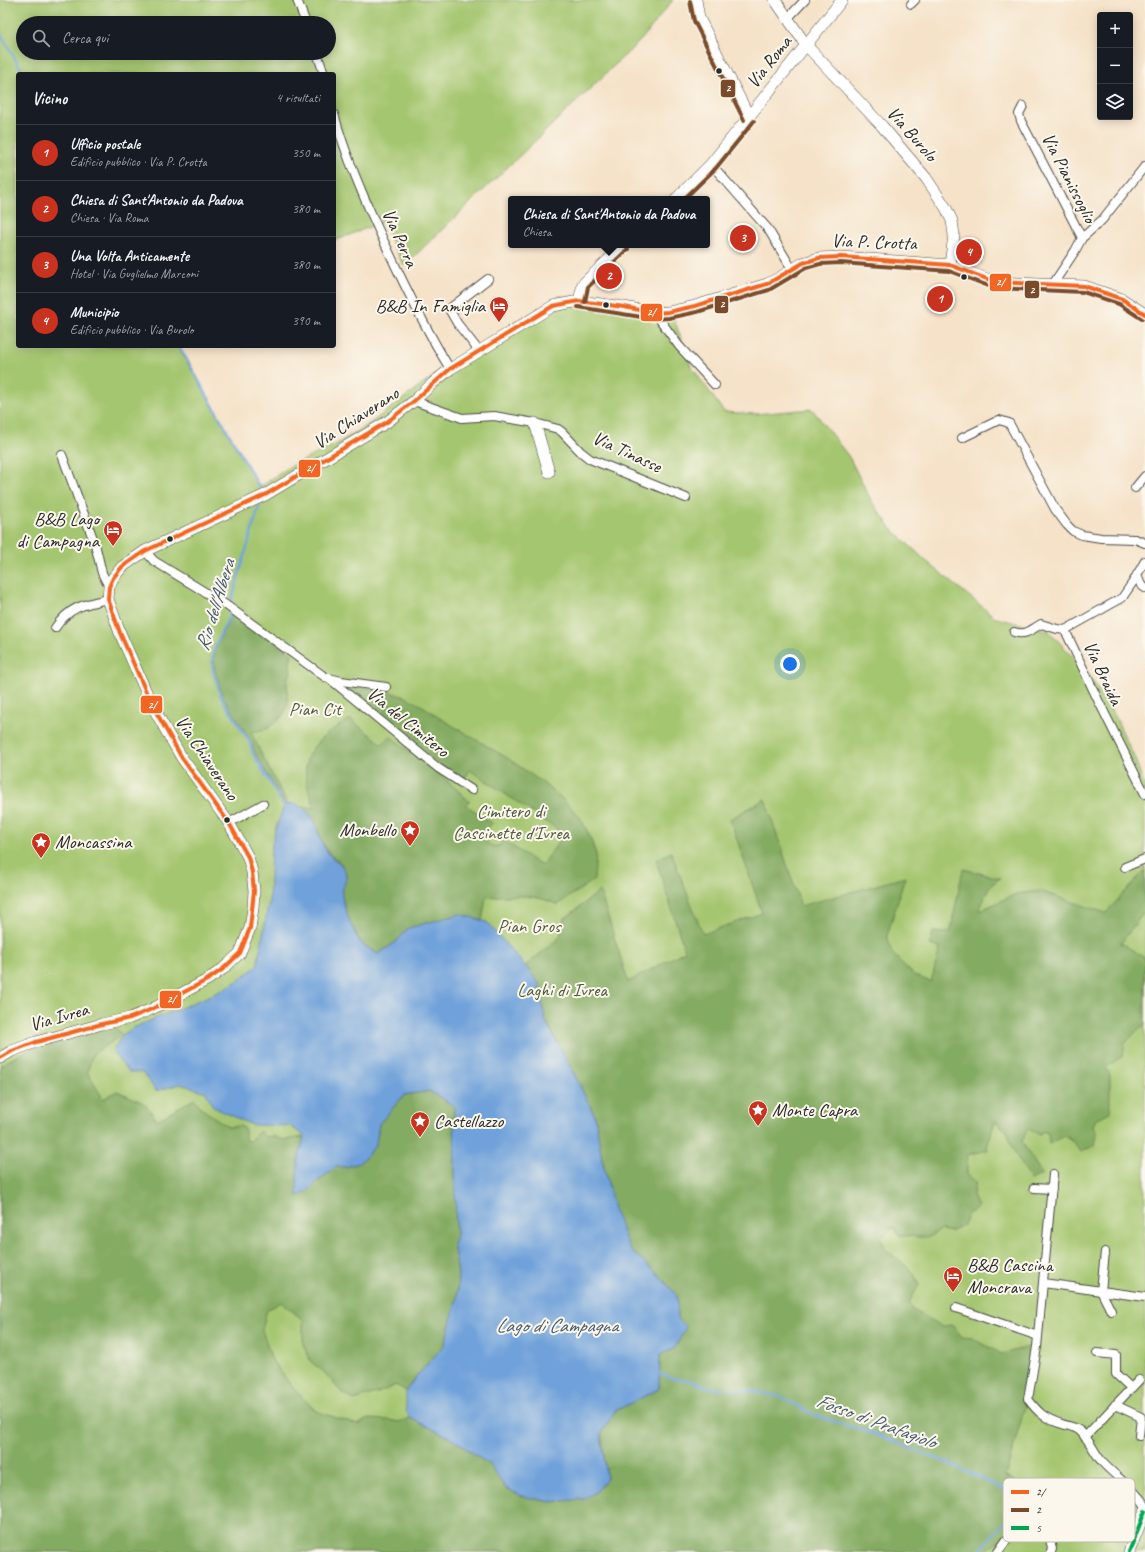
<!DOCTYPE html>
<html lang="it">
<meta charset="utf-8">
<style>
:root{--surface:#171b24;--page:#242831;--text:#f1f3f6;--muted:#9ea1a6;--line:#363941;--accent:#c8321e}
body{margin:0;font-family:Caveat,sans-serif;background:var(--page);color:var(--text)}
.controls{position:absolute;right:12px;top:12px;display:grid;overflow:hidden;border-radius:4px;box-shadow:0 2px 10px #0003}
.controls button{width:36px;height:36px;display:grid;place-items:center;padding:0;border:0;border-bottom:1px solid var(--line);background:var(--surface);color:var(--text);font:20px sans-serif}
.you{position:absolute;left:790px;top:664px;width:14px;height:14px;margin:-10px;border:3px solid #fff;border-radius:50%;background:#1a73e8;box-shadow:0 0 0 6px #1a73e833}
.badge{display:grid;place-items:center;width:26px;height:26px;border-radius:50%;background:var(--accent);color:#fff;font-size:13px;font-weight:700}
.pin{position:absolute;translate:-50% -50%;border:2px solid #fff;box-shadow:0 1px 4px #0006}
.popup{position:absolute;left:508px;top:196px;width:202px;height:52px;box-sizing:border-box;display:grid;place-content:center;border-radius:4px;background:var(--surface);filter:drop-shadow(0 1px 3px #0005);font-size:13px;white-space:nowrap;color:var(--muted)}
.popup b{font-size:15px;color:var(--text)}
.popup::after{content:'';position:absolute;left:50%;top:100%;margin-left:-8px;border:8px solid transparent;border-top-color:var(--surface)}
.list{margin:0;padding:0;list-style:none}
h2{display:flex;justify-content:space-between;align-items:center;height:52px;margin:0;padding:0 16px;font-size:17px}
h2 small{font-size:13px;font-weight:400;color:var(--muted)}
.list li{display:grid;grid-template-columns:26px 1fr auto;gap:12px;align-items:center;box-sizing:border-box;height:56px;padding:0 16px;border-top:1px solid var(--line)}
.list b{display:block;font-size:15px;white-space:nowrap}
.list p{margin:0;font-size:13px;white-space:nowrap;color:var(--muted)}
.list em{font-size:13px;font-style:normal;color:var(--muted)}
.icon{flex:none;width:22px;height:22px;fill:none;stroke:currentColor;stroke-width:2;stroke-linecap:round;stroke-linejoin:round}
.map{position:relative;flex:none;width:1145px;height:1552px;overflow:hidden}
.search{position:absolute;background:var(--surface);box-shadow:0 2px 10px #0003;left:16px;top:16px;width:320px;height:44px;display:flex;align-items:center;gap:10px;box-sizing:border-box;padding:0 14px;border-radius:22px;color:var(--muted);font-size:15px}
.panel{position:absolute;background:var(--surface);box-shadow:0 2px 10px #0003;left:16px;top:72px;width:320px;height:276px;border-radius:4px}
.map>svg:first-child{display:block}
</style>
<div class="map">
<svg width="1145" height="1552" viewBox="0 0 1145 1552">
<rect width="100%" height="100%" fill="#fbf7ec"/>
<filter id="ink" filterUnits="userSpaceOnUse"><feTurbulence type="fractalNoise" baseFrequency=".025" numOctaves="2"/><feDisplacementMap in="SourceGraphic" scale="8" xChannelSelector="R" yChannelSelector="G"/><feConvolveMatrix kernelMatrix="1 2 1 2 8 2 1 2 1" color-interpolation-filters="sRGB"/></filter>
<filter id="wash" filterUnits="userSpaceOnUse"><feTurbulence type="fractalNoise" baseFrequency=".012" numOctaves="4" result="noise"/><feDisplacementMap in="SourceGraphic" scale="16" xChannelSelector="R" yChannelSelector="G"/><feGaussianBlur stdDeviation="0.9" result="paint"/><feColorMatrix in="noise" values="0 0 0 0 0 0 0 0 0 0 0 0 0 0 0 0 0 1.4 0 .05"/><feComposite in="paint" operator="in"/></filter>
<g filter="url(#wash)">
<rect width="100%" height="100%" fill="#f5e2c8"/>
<path fill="#a5c66f" stroke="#68784d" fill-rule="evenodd" d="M 0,0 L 673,0 L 641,40 L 404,266 L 382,222 L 334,241 L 334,74 L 18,74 L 18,346 L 178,346 L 260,487 L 289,467 L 335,445 L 369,424 L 449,365 L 517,324 L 559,296 L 612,302 L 671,311 L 691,366 L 724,412 L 755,414 L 812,409 L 849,457 L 872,502 L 892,529 L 926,561 L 996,618 L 1049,631 L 1087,672 L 1116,718 L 1135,759 L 1145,787 L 1145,1552 L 0,1552 ZM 23,23 L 329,23 L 329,53 L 23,53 Z"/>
<g fill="#84ab62" stroke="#586b46">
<path d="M 232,613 L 292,654 L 290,662 L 291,672 L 287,680 L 288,703 L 283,716 L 267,729 L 251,732 C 262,757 275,780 288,804 L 285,805 L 254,751 L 252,742 L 223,697 L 215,671 L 213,658 L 217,644 Z"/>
<path d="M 339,683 L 386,691 L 406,697 L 426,708 L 438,717 L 509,759 L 543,783 L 566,802 L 581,819 L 590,837 L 596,854 L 594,880 L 557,905 C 537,893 509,896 486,897 L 482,921 L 460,914 L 408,928 L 396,942 L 378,954 L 361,943 L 348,918 L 341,894 L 346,876 L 341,863 L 329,854 L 322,842 L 315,821 L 303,806 L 315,808 C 295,758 307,745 350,719 L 382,744 L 390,736 L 451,784 L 469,801 L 466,805 L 492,823 L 483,835 C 485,844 491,847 499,846 L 503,840 L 542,866 L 564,834 L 470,770 L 463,781 L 441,766 Z"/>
<path d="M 765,799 L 801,906 L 905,877 L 887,936 L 892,953 L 914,975 L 931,982 L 940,948 L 930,945 L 933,932 L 950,933 L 963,869 L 1000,878 L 989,887 L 979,911 L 1016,894 L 1040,891 L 1106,913 L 1145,870 L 1145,911 L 1121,943 L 1145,958 L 1145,1025 L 1141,1027 L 1125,1043 L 1123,1056 L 1106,1067 L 1110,1075 L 1110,1112 L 1096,1119 L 1093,1126 L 1097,1134 L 1095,1145 L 1081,1152 L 1074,1142 L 1065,1136 L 1049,1144 L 1048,1133 L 1042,1131 L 1040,1134 L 1027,1129 L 1022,1142 L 1042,1174 L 1031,1180 L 1015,1153 L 1007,1131 L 995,1121 L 987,1147 L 988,1150 L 967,1155 L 967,1175 L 976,1182 L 973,1195 L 978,1208 L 968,1214 L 963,1225 L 951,1232 L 941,1230 L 927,1238 L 899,1235 L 894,1227 L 880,1238 L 885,1246 L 884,1248 L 913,1272 L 919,1285 L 909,1303 L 913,1310 L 943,1327 L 952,1324 L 962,1337 L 972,1338 L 1002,1354 L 1032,1346 L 1025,1407 L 1005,1477 L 1034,1488 L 1034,1497 L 1008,1534 L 984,1552 L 0,1552 L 0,1066 C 33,1043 74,1036 113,1025 L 122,1035 L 93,1054 L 87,1072 L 103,1099 L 117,1091 L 144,1103 L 157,1120 C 170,1114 181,1105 195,1099 L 201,1108 L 228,1127 L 240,1126 L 245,1129 L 245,1140 L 250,1141 L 259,1131 L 266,1137 L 272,1136 L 284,1140 L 304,1137 L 298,1161 L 307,1192 L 318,1181 L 336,1167 L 346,1167 L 359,1163 L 367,1156 L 376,1144 L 379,1124 L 404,1095 L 429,1091 L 454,1106 L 456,1237 L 453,1243 L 458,1273 L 457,1297 L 445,1344 L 412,1382 L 406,1391 L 396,1385 L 380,1392 L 354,1400 L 342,1393 L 324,1372 L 311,1362 L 303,1344 L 303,1320 L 281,1302 L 267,1310 L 262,1330 L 272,1360 L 293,1388 L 316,1411 L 358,1425 L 367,1419 L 389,1420 L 399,1422 L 410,1418 L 451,1438 L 491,1466 L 505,1488 L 522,1496 L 551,1502 L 565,1500 L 607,1478 L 601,1434 L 615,1411 L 659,1389 L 660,1355 L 675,1348 L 678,1319 L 677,1296 L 661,1277 L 630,1250 L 615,1212 L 602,1159 L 595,1116 L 571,1068 L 545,1019 L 539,983 L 525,966 L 560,937 L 564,919 L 600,891 L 628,982 L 685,951 L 656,860 L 671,852 L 703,934 L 762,913 L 730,819 Z"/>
</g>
<path fill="#70a1da" stroke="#4e6682" d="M 293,803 C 320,812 314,836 329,854 C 335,861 344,864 346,875 C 347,882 341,889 342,896 C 343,906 355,937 362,944 C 367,948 373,951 378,954 L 396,942 L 408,928 L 460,914 L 487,922 L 525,966 L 539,983 L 545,1020 L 571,1068 L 595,1116 L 602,1159 L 615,1212 L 630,1250 L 661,1277 L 677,1296 L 678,1319 L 686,1327 L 675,1348 L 660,1355 L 659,1389 L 615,1411 L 601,1434 L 607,1478 L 596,1492 L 583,1499 L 551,1502 L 522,1496 L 505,1488 L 491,1466 L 451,1438 L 410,1418 L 406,1411 L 406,1391 L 412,1382 L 445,1344 L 457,1297 L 458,1273 L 453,1243 L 456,1237 L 454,1106 L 429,1091 L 404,1095 L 379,1124 L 376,1144 L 367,1156 L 359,1163 L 346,1167 L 336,1167 L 318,1181 L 307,1192 L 297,1196 L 297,1179 L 298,1161 L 304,1136 L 290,1126 L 252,1125 L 213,1107 L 206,1092 L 180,1084 L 156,1091 L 143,1073 L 129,1072 L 117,1058 L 113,1050 L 122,1035 L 135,1027 L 216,993 L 236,982 L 257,966 L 269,901 L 271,849 L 275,830 L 284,806 L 285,805 Z"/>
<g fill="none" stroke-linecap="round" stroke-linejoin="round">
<g stroke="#70a1da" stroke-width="2.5">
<path d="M 0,33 L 24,74"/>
<path d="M 179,346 L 261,490 L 261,493"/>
<path d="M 231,607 L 231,602 L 261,500"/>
<path d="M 231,612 C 224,632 208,648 213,671 C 215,680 219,687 220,695 L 250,743 L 252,752 L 284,806"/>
<path d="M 659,1373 L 674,1379 L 687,1380 L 713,1388 L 747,1390 L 781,1397 L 814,1415 L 880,1436 L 955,1466 L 1005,1490 L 1013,1512 L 978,1552"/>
</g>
</g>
</g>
<g filter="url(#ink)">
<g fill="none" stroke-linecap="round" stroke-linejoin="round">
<defs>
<g id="street">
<path d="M 297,0 L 306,23"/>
<path d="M 911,4 L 915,0"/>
<path d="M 787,19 L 805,0"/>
<path d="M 317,53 L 324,74"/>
<path d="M 1023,106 L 1019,114 L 1021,121 L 1082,238 L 1075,251 L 1053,284"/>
<path d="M 334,114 C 347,161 367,206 388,250 C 407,291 427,331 450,369"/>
<path d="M 711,164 L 768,229 L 792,269"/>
<path d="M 1082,238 L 1102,220 L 1145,166"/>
<path d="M 655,313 L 679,346 L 715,385"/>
<path d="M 479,351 L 457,323 L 449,309 L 488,279"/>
<path d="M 414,401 L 462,418 L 494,416 L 535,423 L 558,429 L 562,432 L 581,452 L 590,459 L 686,498"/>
<path d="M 962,438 L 999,420 L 1009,423 L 1055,509 L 1067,525 L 1073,531 L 1082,535 L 1101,538 L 1135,539 L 1145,543"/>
<path d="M 62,455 L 95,544 L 102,573 L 109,587"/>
<path d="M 1135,488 L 1145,476"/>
<path d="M 145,551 L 154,561 L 226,605 L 325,677 L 341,681 L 386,687"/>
<path d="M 1137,575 L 1141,585 L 1145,588"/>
<path d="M 55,628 C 69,607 84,604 108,599"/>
<path d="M 1065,630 L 1098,700 L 1145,794"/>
<path d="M 1065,630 L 1122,598 L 1133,582 L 1145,561"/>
<path d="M 1014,632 C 1025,636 1031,630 1041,624 L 1057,629 L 1065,630"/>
<path d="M 331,680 L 438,768 L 472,790"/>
<path d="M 229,823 L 263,804"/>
<path d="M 1125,867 L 1145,859"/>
<path d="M 1053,1174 L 1037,1347 L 1028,1399 C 1039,1414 1046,1419 1062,1424 C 1068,1426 1076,1427 1080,1431 C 1090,1440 1094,1453 1103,1463 C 1117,1478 1134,1488 1145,1505"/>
<path d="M 1034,1188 L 1052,1189"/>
<path d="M 1105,1252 L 1101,1291 L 1111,1311"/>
<path d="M 1043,1283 L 1145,1297"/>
<path d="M 956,1308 L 1038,1336"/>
<path d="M 1097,1353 L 1116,1355 L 1116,1374 L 1131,1388"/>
<path d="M 1115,1405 L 1141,1417 L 1139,1436"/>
<path d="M 1085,1437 L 1139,1380"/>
<path d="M 998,1552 L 1032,1504 L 1134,1536"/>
<path d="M 1051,1552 L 1052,1549 L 1049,1534 L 1055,1510"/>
</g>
<g id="secondary">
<path d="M 696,0 L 699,18 L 749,117"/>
<path d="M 775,0 L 806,45 L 882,126 L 926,178 L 946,208 L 952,221 L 954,235 L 950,265"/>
<path d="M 676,199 L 711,164 L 842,0"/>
<path d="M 579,301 L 583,284 L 624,245"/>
<path d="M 535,423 L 549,472"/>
<path d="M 0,1058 L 12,1051 L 36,1042 L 102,1024 L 130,1018 L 152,1009 L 207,980 L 223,969 L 240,953 L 250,928 L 253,908 L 254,891 L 252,872 L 248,857 L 229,823 L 182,758 L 168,734 L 151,703 L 120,633 L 108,599 L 109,587 L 113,578 L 122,567 L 145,551 L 265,495 L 387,422 L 414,401 L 433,383 L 450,369 L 553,306 L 579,301 L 624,307 L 655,313 L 668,312 L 695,306 L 767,284 L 779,278 L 803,263 L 819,258 L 841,257 L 950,265 L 995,282 L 1084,286 L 1122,299 L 1145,314"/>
<path d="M 1129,1552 L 1145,1511"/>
</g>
</defs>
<use href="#street" stroke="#494643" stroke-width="10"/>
<use href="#secondary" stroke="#494643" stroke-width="12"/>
<use href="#street" stroke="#fff" stroke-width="8"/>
<use href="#secondary" stroke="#fff" stroke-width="11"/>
<defs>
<path id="bus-1" d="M 0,1058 L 12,1051 L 36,1042 L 102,1024 L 130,1018 L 152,1009 L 207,980 L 223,969 L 240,953 L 250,928 L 254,891 L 252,872 L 248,857 L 229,823 L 182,758 L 151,703 L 120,633 L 108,599 L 109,587 L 113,578 L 122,567 L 145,551 L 265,495 L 387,422 L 414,401 L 450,369 L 553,306 L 579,301 L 624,307 L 655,313 L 668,312 L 695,306 L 767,284 L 803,263 L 819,258 L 841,257 L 950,265 L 995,282 L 1084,286 L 1122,299 L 1145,314"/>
<g id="bus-2">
<path d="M 690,1 L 694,21 L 744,120"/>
<path d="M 684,199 L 716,168 L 754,121"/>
<path d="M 585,302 L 588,287 L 628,249"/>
<path d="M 578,307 L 654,319 L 669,318 L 697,312 L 769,290 L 806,268 L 820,264 L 841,263 L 949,271 L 994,288 L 1083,292 L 1119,304 L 1142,319"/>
</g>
<path id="bus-3" d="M 1129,1552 L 1145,1511"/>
</defs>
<use href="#bus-1" stroke="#fbf7ec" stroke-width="7"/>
<use href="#bus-2" stroke="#fbf7ec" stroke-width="7"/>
<use href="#bus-3" stroke="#fbf7ec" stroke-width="7"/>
<use href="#bus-1" stroke="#f26522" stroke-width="4"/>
<use href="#bus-2" stroke="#7a4b2a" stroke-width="4"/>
<use href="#bus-3" stroke="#00a651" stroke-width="4"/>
</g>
</g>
<defs>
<symbol id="hotel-pin" viewBox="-11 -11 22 30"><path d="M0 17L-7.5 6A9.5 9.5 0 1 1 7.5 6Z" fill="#c8321e" stroke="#fbf7ec"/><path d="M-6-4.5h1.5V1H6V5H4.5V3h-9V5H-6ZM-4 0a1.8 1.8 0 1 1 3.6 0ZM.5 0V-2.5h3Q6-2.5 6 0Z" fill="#fff"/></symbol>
<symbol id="sight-pin" viewBox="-11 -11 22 30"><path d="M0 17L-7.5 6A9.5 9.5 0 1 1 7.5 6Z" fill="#c8321e" stroke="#fbf7ec"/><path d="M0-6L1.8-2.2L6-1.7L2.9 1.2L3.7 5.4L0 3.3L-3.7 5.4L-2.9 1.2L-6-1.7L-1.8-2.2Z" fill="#fff"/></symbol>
</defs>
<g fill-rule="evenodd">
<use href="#hotel-pin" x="488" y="295" width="22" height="30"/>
<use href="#hotel-pin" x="102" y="519" width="22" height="30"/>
<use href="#sight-pin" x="399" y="819" width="22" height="30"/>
<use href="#sight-pin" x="30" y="831" width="22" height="30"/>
<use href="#sight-pin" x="747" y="1099" width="22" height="30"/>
<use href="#sight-pin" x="409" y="1110" width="22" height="30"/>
<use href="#hotel-pin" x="942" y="1265" width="22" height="30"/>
</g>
<g fill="#2b2b2b" stroke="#fbf7ec" stroke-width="1.5">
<circle cx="719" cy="71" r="3.5"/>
<circle cx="964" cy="277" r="3.5"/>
<circle cx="606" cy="305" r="3.5"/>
<circle cx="170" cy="539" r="3.5"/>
<circle cx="227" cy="820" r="3.5"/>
</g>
<g text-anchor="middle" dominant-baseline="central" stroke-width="4" stroke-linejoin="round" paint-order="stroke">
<g font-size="19" fill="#2b2b2b" stroke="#fbf7ec">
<text transform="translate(769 62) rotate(-52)">Via Roma</text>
<text transform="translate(912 134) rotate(49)">Via Burolo</text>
<text transform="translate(1069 178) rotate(63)">Via Pianissoglio</text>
<text transform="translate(400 238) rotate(66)">Via Perra</text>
<text transform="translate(874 242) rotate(2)">Via P. Crotta</text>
<text transform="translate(356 418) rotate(-33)">Via Chiaverano</text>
<text transform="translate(627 452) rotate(25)">Via Tinasse</text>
<text transform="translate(1103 673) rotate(65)">Via Braida</text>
<text transform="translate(408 722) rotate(39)">Via del Cimitero</text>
<text transform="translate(207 758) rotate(56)">Via Chiaverano</text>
<text transform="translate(59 1017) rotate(-16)">Via Ivrea</text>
</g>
<g font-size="19" fill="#2b2b2b" stroke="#fbf7ec" text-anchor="start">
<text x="485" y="306" text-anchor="end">B&amp;B In Famiglia</text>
<text x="99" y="519" text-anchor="end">B&amp;B Lago<tspan x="99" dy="22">di Campagna</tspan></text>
<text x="396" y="830" text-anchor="end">Monbello</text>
<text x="55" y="842">Moncassina</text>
<text x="772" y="1110">Monte Capra</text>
<text x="434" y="1121">Castellazzo</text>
<text x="967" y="1265">B&amp;B Cascina<tspan x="967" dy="22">Moncrava</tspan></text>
</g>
<g font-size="19" fill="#505a3f" stroke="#fbf7ec">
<text x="315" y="709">Pian Cit</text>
<text x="511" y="811">Cimitero di<tspan x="511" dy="22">Cascinette d'Ivrea</tspan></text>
<text x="529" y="926">Pian Gros</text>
<text x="562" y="990">Laghi di Ivrea</text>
</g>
<g font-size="20" font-style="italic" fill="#475a71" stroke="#fbf7ec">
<text transform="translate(215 605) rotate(-73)">Rio dell'Albera</text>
<text x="557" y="1325">Lago di Campagna</text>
<text transform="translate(876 1421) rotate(20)">Fosso di Prafagiolo</text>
</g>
</g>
<rect x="1003" y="1478" width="132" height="64" rx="6" fill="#fbf7ec" stroke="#bdbab2" stroke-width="1"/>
<rect x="1011" y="1490" width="18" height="4" fill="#f26522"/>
<rect x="1011" y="1508" width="18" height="4" fill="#7a4b2a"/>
<rect x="1011" y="1526" width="18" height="4" fill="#00a651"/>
<g font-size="11" fill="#2b2b2b">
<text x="1036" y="1496">2/</text>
<text x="1036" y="1514">2</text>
<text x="1036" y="1532">5</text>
</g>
<g stroke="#fbf7ec" stroke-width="1.5">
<rect x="720" y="79" width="16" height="19" rx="4" fill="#7a4b2a"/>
<rect x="989" y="273" width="23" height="19" rx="4" fill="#f26522"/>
<rect x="1024" y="280" width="16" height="19" rx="4" fill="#7a4b2a"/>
<rect x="714" y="295" width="15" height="19" rx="4" fill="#7a4b2a"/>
<rect x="640" y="303" width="23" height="19" rx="4" fill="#f26522"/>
<rect x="298" y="459" width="23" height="19" rx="4" fill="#f26522"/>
<rect x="140" y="695" width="23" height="19" rx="4" fill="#f26522"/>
<rect x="159" y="990" width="23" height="19" rx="4" fill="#f26522"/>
</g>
<g font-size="11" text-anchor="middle" font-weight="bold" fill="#fff">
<text x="728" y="92">2</text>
<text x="1000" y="286">2/</text>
<text x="1032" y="294">2</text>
<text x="722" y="308">2</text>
<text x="651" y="316">2/</text>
<text x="310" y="472">2/</text>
<text x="152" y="709">2/</text>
<text x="171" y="1003">2/</text>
</g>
</svg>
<div class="controls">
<button>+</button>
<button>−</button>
<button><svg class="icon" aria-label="layers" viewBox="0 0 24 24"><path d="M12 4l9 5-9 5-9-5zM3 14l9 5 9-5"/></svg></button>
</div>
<div class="you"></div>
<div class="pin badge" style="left:940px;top:299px">1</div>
<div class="pin badge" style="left:609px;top:276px">2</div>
<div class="popup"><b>Chiesa di Sant'Antonio da Padova</b>Chiesa</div>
<div class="pin badge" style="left:743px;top:238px">3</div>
<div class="pin badge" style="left:969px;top:252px">4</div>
<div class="search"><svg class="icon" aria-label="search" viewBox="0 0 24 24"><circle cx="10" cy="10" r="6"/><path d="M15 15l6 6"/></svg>Cerca qui</div>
<section class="panel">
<h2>Vicino<small>4 risultati</small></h2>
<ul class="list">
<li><span class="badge">1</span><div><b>Ufficio postale</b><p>Edificio pubblico · Via P. Crotta</p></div><em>350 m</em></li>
<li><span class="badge">2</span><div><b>Chiesa di Sant'Antonio da Padova</b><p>Chiesa · Via Roma</p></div><em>380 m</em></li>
<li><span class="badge">3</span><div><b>Una Volta Anticamente</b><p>Hotel · Via Guglielmo Marconi</p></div><em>380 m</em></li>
<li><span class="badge">4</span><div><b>Municipio</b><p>Edificio pubblico · Via Burolo</p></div><em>390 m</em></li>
</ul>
</section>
</div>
